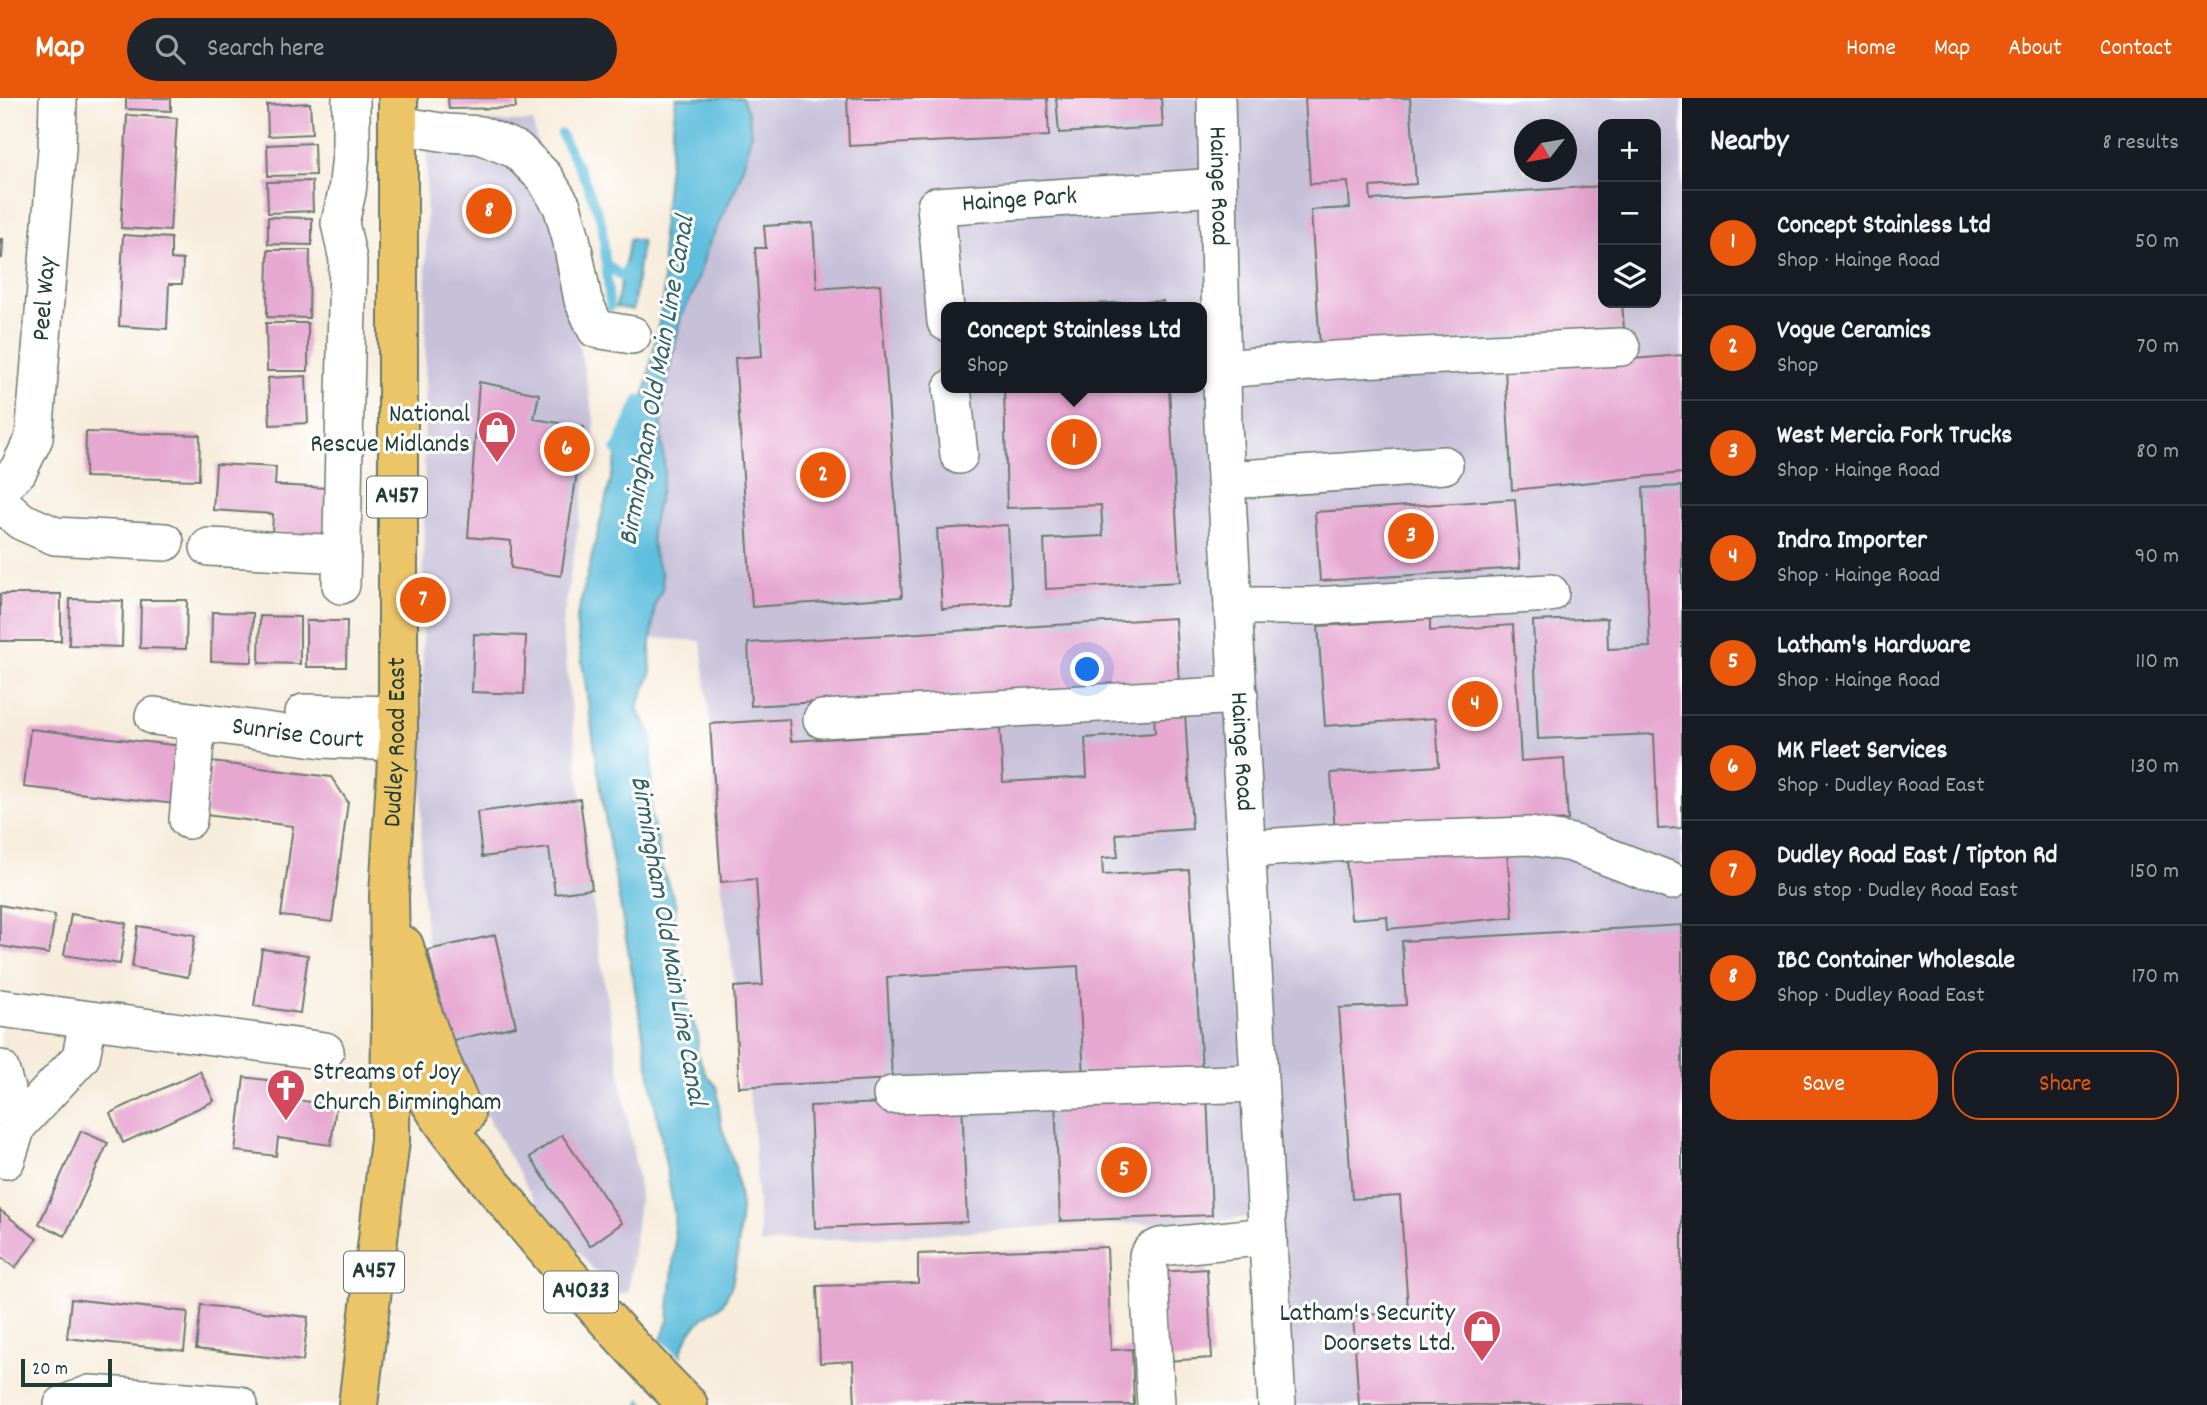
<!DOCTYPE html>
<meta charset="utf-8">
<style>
:root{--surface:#171b24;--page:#20242c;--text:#f1f3f6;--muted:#9ea1a6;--line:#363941;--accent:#ea580c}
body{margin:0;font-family:Dekko,sans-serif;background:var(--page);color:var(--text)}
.controls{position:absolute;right:21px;top:21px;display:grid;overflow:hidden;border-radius:14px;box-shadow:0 7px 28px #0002}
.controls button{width:63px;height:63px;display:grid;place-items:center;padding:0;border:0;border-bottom:2px solid var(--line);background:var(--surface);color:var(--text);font:35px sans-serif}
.compass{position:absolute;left:1514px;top:21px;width:63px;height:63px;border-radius:50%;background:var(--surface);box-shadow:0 7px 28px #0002;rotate:239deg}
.scale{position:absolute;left:21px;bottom:18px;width:91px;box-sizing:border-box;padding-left:7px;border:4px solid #1f3d34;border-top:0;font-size:19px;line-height:24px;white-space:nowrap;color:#1f3d34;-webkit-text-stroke:5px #fff;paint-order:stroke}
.you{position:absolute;left:1088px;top:572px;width:24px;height:24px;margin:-18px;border:5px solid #fff;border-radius:50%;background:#1a73e8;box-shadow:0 0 0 10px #1a73e833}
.badge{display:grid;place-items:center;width:46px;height:46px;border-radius:50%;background:var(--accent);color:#fff;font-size:23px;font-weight:700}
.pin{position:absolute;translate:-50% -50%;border:4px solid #fff;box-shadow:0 2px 7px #0006}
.popup{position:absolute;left:941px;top:204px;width:266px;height:91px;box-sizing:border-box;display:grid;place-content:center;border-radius:14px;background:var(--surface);filter:drop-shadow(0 2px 5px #0005);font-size:23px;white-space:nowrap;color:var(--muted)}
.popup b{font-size:26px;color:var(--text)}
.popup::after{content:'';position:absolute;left:50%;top:100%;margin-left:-14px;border:14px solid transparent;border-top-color:var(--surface)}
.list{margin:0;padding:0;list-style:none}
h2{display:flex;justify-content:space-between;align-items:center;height:91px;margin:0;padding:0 28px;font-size:30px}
h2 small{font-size:23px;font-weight:400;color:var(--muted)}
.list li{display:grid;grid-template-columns:46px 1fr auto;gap:21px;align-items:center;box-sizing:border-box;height:105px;padding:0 28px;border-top:2px solid var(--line)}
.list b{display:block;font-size:26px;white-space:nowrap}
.list p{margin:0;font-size:23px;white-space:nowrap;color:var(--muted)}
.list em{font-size:23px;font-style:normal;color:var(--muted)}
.actions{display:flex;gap:14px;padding:21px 28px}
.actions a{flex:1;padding:16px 0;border:2px solid var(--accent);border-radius:28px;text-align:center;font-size:24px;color:var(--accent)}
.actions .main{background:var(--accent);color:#fff}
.icon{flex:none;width:38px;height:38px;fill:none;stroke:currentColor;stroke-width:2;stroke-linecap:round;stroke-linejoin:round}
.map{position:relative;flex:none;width:1682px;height:1307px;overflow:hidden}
header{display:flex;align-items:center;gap:42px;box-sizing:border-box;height:98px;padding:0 35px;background:var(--accent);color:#fff}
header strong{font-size:33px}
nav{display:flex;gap:38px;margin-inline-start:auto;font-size:24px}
.search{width:490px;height:63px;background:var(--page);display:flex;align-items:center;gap:18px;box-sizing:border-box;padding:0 24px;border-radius:38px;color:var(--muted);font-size:26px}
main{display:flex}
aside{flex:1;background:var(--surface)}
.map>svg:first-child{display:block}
</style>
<header>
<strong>Map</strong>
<div class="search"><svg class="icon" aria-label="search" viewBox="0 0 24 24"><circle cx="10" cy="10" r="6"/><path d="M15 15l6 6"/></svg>Search here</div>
<nav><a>Home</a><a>Map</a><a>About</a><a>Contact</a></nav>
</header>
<main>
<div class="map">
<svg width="1682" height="1307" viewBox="0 0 1682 1307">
<rect width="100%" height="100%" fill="#fff"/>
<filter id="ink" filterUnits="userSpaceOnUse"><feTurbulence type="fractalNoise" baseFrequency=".0143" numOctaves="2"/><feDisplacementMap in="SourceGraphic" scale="14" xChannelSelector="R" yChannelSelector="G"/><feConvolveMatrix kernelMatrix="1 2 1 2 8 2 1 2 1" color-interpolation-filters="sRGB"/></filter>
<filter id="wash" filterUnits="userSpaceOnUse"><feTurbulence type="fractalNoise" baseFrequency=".00686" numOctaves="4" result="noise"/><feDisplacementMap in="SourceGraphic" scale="28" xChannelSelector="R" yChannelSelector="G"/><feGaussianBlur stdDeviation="1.57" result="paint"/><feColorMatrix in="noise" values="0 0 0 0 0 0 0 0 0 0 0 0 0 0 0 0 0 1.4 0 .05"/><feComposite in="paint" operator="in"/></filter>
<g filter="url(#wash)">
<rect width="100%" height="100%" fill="#f7ecdb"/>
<g fill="#c6c0d9" fill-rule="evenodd">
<path d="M 713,0 L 1682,0 L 1682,1307 L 1277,1307 L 1266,1118 L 1199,1123 L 1061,1128 L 760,1146 L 753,1026 L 721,784 L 710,626 L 701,543 L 621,538 ZM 1603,26 L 1656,26 L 1656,205 L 1603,205 ZM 1524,32 L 1566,32 L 1566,74 L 1524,74 ZM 946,209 L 1202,209 L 1202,290 L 946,290 Z"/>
<path d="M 427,22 L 533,24 L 595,325 L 562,528 L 597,839 L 640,1094 L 628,1195 L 614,1195 L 534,1102 L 466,981 L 449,943 L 428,852 L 421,779 Z"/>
</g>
<g fill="#5ebedd" stroke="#3e7e88" stroke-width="2">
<path d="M 676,0 L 742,0 L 748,14 L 751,35 L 746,59 L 737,87 L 708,148 L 694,193 L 681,218 L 664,301 L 661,337 L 665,373 L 651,433 L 654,457 L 661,474 L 663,490 L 655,506 L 650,554 L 651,576 L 637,610 L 652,637 L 651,717 L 658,743 L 660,766 L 676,806 L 673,830 L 676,854 L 684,873 L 688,911 L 698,937 L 697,954 L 705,975 L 717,990 L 721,1027 L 735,1069 L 741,1109 L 737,1160 L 732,1187 L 722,1207 L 704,1219 L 689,1235 L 682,1251 L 669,1307 L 639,1307 L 668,1222 L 675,1148 L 674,1113 L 607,732 L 576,523 L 617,356 L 643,299 L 647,287 L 664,197 L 662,134 Z"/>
<path d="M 630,141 L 642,143 L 633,212 L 616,209 Z"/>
</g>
<path fill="#f7ecdb" d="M 658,1240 L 684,1261 L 673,1307 L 648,1307 L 638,1298 Z"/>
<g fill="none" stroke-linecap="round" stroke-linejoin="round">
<g stroke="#5ebedd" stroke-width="9">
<path d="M 561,36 L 585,82 L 602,125 L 610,209"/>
<path d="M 607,166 L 622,179 L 628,169"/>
<path d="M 626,358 L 616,352 L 639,301"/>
</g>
</g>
<g id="blocks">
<g fill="#e6a7d1">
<path d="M 126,0 L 171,0 L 171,13 L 126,11 Z"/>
<path d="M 448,0 L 515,0 L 516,10 L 449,11 Z"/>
<path d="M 847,0 L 1047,0 L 1049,38 L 849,48 Z"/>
<path d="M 1056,0 L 1161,0 L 1163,29 L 1059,35 Z"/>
<path d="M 1305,0 L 1410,0 L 1416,86 L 1370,89 L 1371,102 L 1603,88 L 1603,205 L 1622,205 L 1624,231 L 1320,250 L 1311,112 L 1350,110 L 1348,84 L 1310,86 Z"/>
<path d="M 310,5 L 312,36 L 268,38 L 267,7 Z"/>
<path d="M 127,17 L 177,20 L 170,133 L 121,130 Z"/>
<path d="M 314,45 L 315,77 L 268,78 L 267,47 Z"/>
<path d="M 312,83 L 313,113 L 268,115 L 267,84 Z"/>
<path d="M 268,119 L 312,120 L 312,147 L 268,146 Z"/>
<path d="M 813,125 L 817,191 L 880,186 L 902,499 L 752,509 L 735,260 L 762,258 L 755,150 L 766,150 L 764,128 Z"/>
<path d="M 123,137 L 171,140 L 171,161 L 183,162 L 182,186 L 169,186 L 167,231 L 119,228 Z"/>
<path d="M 0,141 L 3,141 L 2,160 L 0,160 Z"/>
<path d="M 268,152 L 310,152 L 309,220 L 267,219 Z"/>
<path d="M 1163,203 L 1164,209 L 1063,209 L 1063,207 Z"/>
<path d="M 266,225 L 308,225 L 308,273 L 267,273 Z"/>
<path d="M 1682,257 L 1682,375 L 1512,392 L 1505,271 Z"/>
<path d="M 306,278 L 308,325 L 270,327 L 268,280 Z"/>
<path d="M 479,284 L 539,296 L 534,321 L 584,329 L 561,478 L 511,470 L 511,443 L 468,439 Z"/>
<path d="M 1004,290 L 1169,290 L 1180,484 L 1046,491 L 1044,441 L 1103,438 L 1101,407 L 1007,410 Z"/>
<path d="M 86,334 L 200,337 L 199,382 L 85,379 Z"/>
<path d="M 216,366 L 276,369 L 275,387 L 327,390 L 324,437 L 272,434 L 273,416 L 213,412 Z"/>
<path d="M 1682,388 L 1682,730 L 1658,731 L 1654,636 L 1538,641 L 1533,523 L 1607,520 L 1608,551 L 1650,549 L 1643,390 Z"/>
<path d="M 1515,401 L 1520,470 L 1320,483 L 1315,414 Z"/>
<path d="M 1008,427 L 1012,507 L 942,511 L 937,431 Z"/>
<rect x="0" y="496" width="61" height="47"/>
<path d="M 70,501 L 123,503 L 122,549 L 69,547 Z"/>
<path d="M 141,502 L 187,502 L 186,551 L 140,550 Z"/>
<path d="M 212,514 L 253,515 L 252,564 L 211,563 Z"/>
<path d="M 260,518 L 300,519 L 300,566 L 259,565 Z"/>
<path d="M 1175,520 L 1179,583 L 751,608 L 748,545 Z"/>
<path d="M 1430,521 L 1430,533 L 1513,527 L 1521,663 L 1564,660 L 1568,722 L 1335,737 L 1331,675 L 1439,668 L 1436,620 L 1325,628 L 1318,528 Z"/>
<path d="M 306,523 L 347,523 L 346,569 L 306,569 Z"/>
<path d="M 474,536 L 526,538 L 524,596 L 472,594 Z"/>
<path d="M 1185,615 L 1192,731 L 1116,736 L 1118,759 L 1102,760 L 1103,777 L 1189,772 L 1202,972 L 1084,979 L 1078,868 L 887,879 L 892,981 L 739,989 L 734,889 L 763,887 L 756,781 L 721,784 L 710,626 L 789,621 L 791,643 L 1000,630 L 1003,684 L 1087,679 L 1085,640 L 1155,635 L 1154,617 Z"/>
<path d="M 30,631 L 182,648 L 175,706 L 24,689 Z"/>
<path d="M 212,664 L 331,679 L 348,704 L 332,824 L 281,818 L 293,728 L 205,717 Z"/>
<path d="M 580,701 L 592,791 L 555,796 L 549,750 L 482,759 L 477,714 Z"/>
<path d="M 1506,746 L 1513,819 L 1388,831 L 1387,818 L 1351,821 L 1346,761 Z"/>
<path d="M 0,807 L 55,817 L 49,856 L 0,848 Z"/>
<path d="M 71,816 L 126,825 L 120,866 L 64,857 Z"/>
<path d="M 1682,827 L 1682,1307 L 1359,1307 L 1353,1219 L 1408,1210 L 1400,1098 L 1352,1101 L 1339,910 L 1406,907 L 1402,843 Z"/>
<path d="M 138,828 L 195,837 L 188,879 L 132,869 Z"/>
<path d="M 495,837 L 516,928 L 449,943 L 428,852 Z"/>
<path d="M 262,851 L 308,857 L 300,915 L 254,908 Z"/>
<path d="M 200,973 L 214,1003 L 123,1045 L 110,1015 Z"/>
<path d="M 244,979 L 289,985 L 287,1001 L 336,1007 L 331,1047 L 278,1040 L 276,1058 L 235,1053 Z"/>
<path d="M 1207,995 L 1212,1117 L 1060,1123 L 1055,1001 Z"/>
<path d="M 962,1002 L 967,1124 L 815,1130 L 810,1008 Z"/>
<path d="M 81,1033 L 108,1045 L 65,1138 L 39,1126 Z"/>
<path d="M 562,1037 L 622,1125 L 590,1148 L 530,1059 Z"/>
<path d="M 0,1112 L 37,1141 L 15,1170 L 0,1158 Z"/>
<path d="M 1107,1149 L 1111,1252 L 1132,1251 L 1134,1307 L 855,1307 L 853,1263 L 820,1265 L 817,1188 L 918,1185 L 918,1156 Z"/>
<path d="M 1207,1171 L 1212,1260 L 1166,1263 L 1160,1174 Z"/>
<path d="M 71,1201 L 188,1214 L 184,1253 L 67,1240 Z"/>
<path d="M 201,1207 L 308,1219 L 303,1263 L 196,1251 Z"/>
</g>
</g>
</g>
<g filter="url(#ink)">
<use href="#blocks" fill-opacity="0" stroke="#6b7a6e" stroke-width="2"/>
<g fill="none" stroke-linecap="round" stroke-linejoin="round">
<defs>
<g id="minor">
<path id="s1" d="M 1216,0 L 1223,326 L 1277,1307"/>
<path d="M 398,27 L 447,35 L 480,37 L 517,52 L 544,79 L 562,108 L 571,140 L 583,202 L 596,231 L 632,237"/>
<path id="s2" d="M 946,224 L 936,108 L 1218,89"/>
<path d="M 1222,271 L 1335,262 L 1621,249"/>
<path d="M 952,290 L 959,357"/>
<path d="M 1227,382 L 1444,367"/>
<path id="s3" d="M 0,390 L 18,373 L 34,340 L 57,51 L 58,0"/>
<path d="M 0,404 L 21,423 L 55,438 L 165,444"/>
<path d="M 209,449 L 342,456"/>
<path d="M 341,487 L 348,162 L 340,125 L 347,94 L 351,57 L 351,0"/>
<path d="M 1233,508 L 1312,508 L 1550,495"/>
<path d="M 304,615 L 398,617"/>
<path id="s4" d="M 154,618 L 323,641 L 398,644"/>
<path d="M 822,621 L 1239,597"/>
<path d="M 188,722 L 197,624"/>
<path d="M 1247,751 L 1348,744 L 1530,738 L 1572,745 L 1671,783"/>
<path d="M 0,910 L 325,953"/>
<path d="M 0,971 L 17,1028 L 81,959 L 88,923"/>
<path d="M 892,997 L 1259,985"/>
<path d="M 6,1062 L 17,1028"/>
<path d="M 63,1307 L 90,1296 L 239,1307"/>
<path d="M 1156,1307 L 1148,1158 L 1152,1153 L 1160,1149 L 1268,1138"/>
</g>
<g id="major">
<path d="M 404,848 L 423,917 L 436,953 L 465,1018"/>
<path d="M 397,933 C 416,998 464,1052 506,1103 C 564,1174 623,1243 688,1307"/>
<path id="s5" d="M 358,1307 L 390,1042 L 391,914 L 389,798 L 398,644 L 398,0"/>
</g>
</defs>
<use href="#minor" stroke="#6b7a6e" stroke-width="40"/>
<use href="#major" stroke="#6b7a6e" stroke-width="42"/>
<use href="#minor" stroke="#fff" stroke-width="37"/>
<use href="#major" stroke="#edc569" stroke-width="38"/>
</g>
</g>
<defs>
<symbol id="shop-pin" viewBox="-11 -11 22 30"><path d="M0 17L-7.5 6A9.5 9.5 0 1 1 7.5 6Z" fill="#d1495b" stroke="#fff"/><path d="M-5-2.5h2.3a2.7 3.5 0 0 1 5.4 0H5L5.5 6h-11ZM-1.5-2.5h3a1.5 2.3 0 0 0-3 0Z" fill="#fff"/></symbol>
<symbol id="church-pin" viewBox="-11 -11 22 30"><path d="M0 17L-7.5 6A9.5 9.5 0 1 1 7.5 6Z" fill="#d1495b" stroke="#fff"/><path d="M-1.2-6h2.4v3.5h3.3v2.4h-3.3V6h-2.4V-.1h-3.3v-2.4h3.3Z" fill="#fff"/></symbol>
</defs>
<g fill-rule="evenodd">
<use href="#shop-pin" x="475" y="310" width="44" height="60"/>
<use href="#church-pin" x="264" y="968" width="44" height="60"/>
<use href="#shop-pin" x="1460" y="1209" width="44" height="60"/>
</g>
<g text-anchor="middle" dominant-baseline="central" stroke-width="6" stroke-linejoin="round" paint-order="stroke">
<g fill="#fff" stroke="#627771" stroke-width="2">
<rect x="367" y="378.5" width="60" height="41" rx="5"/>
<rect x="344" y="1153.5" width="60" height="41" rx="5"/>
<rect x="544" y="1173.5" width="74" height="41" rx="5"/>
</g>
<g font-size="24" font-weight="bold" fill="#1f3d34">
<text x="397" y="399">A457</text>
<text x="374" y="1174">A457</text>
<text x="581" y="1194">A4033</text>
</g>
<g font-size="26" fill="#1f3d34" stroke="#fff">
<text stroke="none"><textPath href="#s1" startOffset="88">Hainge Road</textPath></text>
<text stroke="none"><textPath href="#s2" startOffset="200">Hainge Park</textPath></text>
<text stroke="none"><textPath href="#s3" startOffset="201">Peel Way</textPath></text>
<text stroke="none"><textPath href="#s4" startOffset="145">Sunrise Court</textPath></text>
<text stroke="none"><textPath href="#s5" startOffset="665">Dudley Road East</textPath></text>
<text stroke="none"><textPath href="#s1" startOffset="654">Hainge Road</textPath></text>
</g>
<g font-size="26" fill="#1f3d34" stroke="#fff" text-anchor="end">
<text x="470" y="317">National<tspan x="470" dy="30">Rescue Midlands</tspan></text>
<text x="313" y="975" text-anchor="start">Streams of Joy<tspan x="313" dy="30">Church Birmingham</tspan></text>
<text x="1455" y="1216">Latham's Security<tspan x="1455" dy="30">Doorsets Ltd.</tspan></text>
</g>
<g font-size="28" font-style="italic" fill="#326467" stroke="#fff">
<text transform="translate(659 283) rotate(-80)">Birmingham Old Main Line Canal</text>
<text transform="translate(666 843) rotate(80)">Birmingham Old Main Line Canal</text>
</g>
</g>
</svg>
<div class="controls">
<button>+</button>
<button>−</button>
<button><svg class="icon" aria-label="layers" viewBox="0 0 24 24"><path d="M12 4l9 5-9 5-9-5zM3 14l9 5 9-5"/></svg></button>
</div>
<svg class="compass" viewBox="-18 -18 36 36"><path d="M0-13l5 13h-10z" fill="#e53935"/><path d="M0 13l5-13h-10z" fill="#9ea1a6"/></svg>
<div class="scale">20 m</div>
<div class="you"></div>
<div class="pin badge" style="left:1074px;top:344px">1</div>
<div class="popup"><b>Concept Stainless Ltd</b>Shop</div>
<div class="pin badge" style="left:823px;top:377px">2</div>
<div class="pin badge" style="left:1411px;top:438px">3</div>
<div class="pin badge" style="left:1475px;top:606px">4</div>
<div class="pin badge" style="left:1124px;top:1072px">5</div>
<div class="pin badge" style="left:567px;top:351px">6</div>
<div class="pin badge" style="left:423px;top:502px">7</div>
<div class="pin badge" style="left:489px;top:113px">8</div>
</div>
<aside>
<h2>Nearby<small>8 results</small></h2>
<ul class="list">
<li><span class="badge">1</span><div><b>Concept Stainless Ltd</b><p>Shop · Hainge Road</p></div><em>50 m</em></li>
<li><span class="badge">2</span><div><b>Vogue Ceramics</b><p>Shop</p></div><em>70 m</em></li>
<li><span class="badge">3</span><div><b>West Mercia Fork Trucks</b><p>Shop · Hainge Road</p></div><em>80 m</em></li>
<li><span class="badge">4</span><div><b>Indra Importer</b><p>Shop · Hainge Road</p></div><em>90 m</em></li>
<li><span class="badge">5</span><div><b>Latham's Hardware</b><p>Shop · Hainge Road</p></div><em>110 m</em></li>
<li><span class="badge">6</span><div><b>MK Fleet Services</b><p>Shop · Dudley Road East</p></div><em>130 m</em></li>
<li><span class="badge">7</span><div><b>Dudley Road East / Tipton Rd</b><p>Bus stop · Dudley Road East</p></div><em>150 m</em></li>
<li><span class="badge">8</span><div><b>IBC Container Wholesale</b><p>Shop · Dudley Road East</p></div><em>170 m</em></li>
</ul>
<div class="actions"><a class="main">Save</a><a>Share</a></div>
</aside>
</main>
